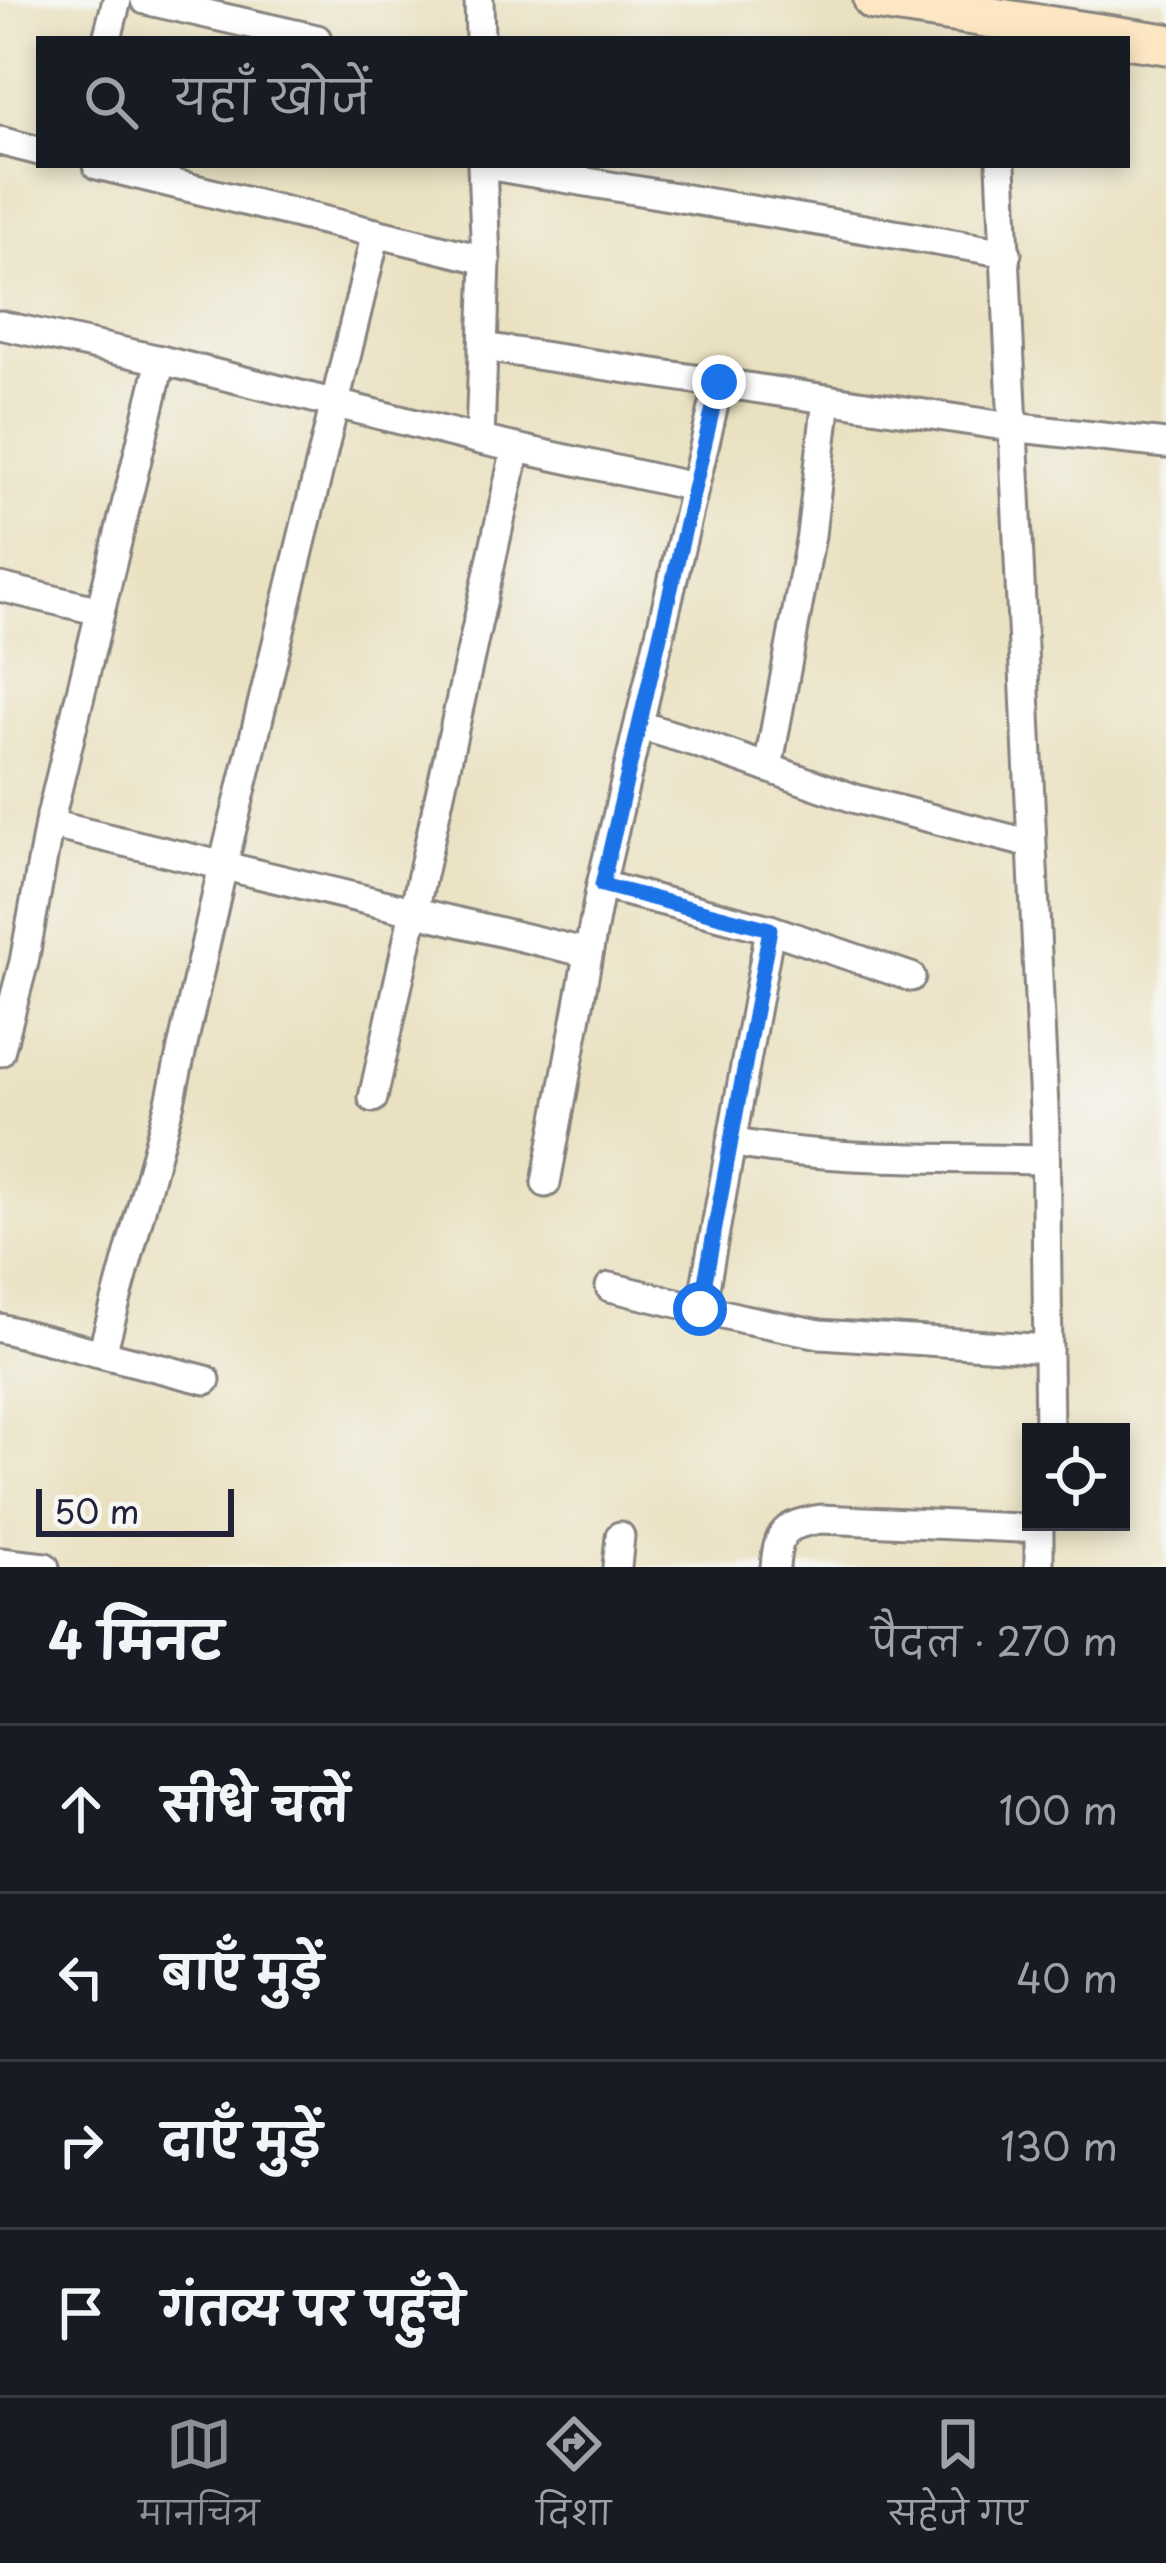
<!DOCTYPE html>
<html lang="hi">
<meta charset="utf-8">
<style>
:root{--surface:#171b24;--page:#20242c;--text:#f1f3f6;--muted:#9ea1a6;--line:#363941;--accent:#8c9099}
body{margin:0;font-family:"Playpen Sans","Playpen Sans Deva",sans-serif;background:var(--page);color:var(--text)}
.controls{position:absolute;right:36px;bottom:36px;display:grid;overflow:hidden;border-radius:0px;box-shadow:0 6px 18px #0003}
.controls button{width:108px;height:108px;display:grid;place-items:center;padding:0;border:0;border-bottom:3px solid var(--line);background:var(--surface);color:var(--text);font:60px sans-serif}
.scale{position:absolute;left:36px;bottom:30px;width:198px;box-sizing:border-box;padding-left:12px;border:6px solid #22223b;border-top:0;font-size:33px;line-height:42px;white-space:nowrap;color:#22223b;-webkit-text-stroke:9px #f6f6f2;paint-order:stroke}
.stop{position:absolute;width:36px;height:36px;margin:-27px;border:9px solid #1a73e8;border-radius:50%;background:#fff}
.stop.end{background:#1a73e8;border-color:#fff;box-shadow:0 3px 12px #0008}
.list{margin:0;padding:0;list-style:none}
h2{display:flex;justify-content:space-between;align-items:center;height:156px;margin:0;padding:0 48px;font-size:51px}
h2 small{font-size:39px;font-weight:400;color:var(--muted)}
.list li{display:grid;grid-template-columns:78px 1fr auto;gap:36px;align-items:center;box-sizing:border-box;height:168px;padding:0 48px;border-top:3px solid var(--line)}
.list b{display:block;font-size:45px;white-space:nowrap}
.list em{font-size:39px;font-style:normal;color:var(--muted)}
.icon{flex:none;width:66px;height:66px;fill:none;stroke:currentColor;stroke-width:2;stroke-linecap:round;stroke-linejoin:round}
.map{position:relative;flex:none;width:1166px;height:1567px;overflow:hidden}
.search{position:absolute;background:var(--surface);box-shadow:0 6px 18px #0003;left:36px;right:36px;top:36px;height:132px;display:flex;align-items:center;gap:30px;box-sizing:border-box;padding:0 42px;border-radius:0px;color:var(--muted);font-size:45px}
.sheet{height:828px;background:var(--surface)}
nav{display:flex;justify-content:space-around;align-items:center;box-sizing:border-box;height:168px;border-top:3px solid var(--line);background:var(--surface);font-size:33px;color:var(--muted)}
nav a{display:grid;justify-items:center;gap:6px}
nav .on{color:var(--accent)}
.map>svg:first-child{display:block}
</style>
<div class="map">
<svg width="1166" height="1567" viewBox="0 0 1166 1567">
<rect width="100%" height="100%" fill="#f6f6f2"/>
<filter id="ink" filterUnits="userSpaceOnUse"><feTurbulence type="fractalNoise" baseFrequency=".00833" numOctaves="2"/><feDisplacementMap in="SourceGraphic" scale="24" xChannelSelector="R" yChannelSelector="G"/><feConvolveMatrix kernelMatrix="1 2 1 2 8 2 1 2 1" color-interpolation-filters="sRGB"/></filter>
<filter id="wash" filterUnits="userSpaceOnUse"><feTurbulence type="fractalNoise" baseFrequency=".004" numOctaves="4" result="noise"/><feDisplacementMap in="SourceGraphic" scale="48" xChannelSelector="R" yChannelSelector="G"/><feGaussianBlur stdDeviation="2.7" result="paint"/><feColorMatrix in="noise" values="0 0 0 0 0 0 0 0 0 0 0 0 0 0 0 0 0 1.4 0 .05"/><feComposite in="paint" operator="in"/></filter>
<g filter="url(#wash)">
<rect width="100%" height="100%" fill="#eae1c1"/>
</g>
<g filter="url(#ink)">
<g fill="none" stroke-linecap="round" stroke-linejoin="round">
<defs>
<g id="minor">
<path d="M 145,0 L 317,39"/>
<path d="M 479,0 L 480,39"/>
<path d="M 107,39 L 117,0"/>
<path d="M 0,141 L 39,151"/>
<path d="M 97,165 L 486,260"/>
<path d="M 486,165 L 1007,253"/>
<path d="M 1001,165 L 1045,1130 L 1049,1432"/>
<path d="M 0,325 L 161,360 L 480,440 L 694,487"/>
<path d="M 483,347 L 1011,427 L 1166,444"/>
<path d="M 480,440 L 486,260 L 482,165"/>
<path d="M 0,587 L 100,611"/>
<path d="M 639,725 L 694,742 L 856,799 L 1031,844"/>
<path d="M 768,768 L 811,535 L 827,399"/>
<path d="M 49,824 L 588,953"/>
<path d="M 601,885 L 770,929 L 911,977"/>
<path d="M 0,1052 L 24,962 L 49,824 L 161,360"/>
<path d="M 373,1098 L 516,448"/>
<path d="M 731,1142 C 832,1162 942,1157 1045,1160"/>
<path d="M 546,1183 L 601,885 L 719,383"/>
<path d="M 610,1287 L 744,1319 L 820,1334 L 1048,1349"/>
<path d="M 701,1309 L 770,929"/>
<path d="M 0,1328 L 206,1380"/>
<path d="M 102,1353 L 170,1102 L 223,866 L 376,233"/>
<path d="M 1037,1523 L 1039,1525 L 1039,1567"/>
<path d="M 0,1562 L 45,1567"/>
<path d="M 617,1567 L 620,1536"/>
<path d="M 775,1567 C 778,1530 785,1525 821,1519 L 1020,1528 L 1038,1522"/>
</g>
<path id="secondary" d="M 874,0 L 1166,44"/>
</defs>
<use href="#minor" stroke="#86827e" stroke-width="33"/>
<use href="#secondary" stroke="#86827e" stroke-width="45"/>
<use href="#minor" stroke="#fff" stroke-width="27"/>
<use href="#secondary" stroke="#fce6c4" stroke-width="39"/>
</g>
</g>
<g fill="none" stroke-linecap="round" stroke-linejoin="round" filter="url(#ink)">
<path stroke="#1a73e8" stroke-width="15" d="M 700,1309 L 770,929 L 602,885 L 719,382"/>
</g>
</svg>
<div class="controls">
<button><svg class="icon" aria-label="locate" viewBox="0 0 24 24"><circle cx="12" cy="12" r="6"/><path d="M12 2v4M12 18v4M2 12h4M18 12h4"/></svg></button>
</div>
<div class="scale">50 m</div>
<div class="stop" style="left:700px;top:1309px"></div>
<div class="stop end" style="left:719px;top:382px"></div>
<div class="search"><svg class="icon" aria-label="search" viewBox="0 0 24 24"><circle cx="10" cy="10" r="6"/><path d="M15 15l6 6"/></svg>यहाँ खोजें</div>
</div>
<section class="sheet">
<h2>4 मिनट<small>पैदल · 270 m</small></h2>
<ul class="list">
<li><svg class="icon" aria-label="ahead" viewBox="0 0 24 24"><path d="M12 20V5M6 11l6-6 6 6"/></svg><div><b>सीधे चलें</b></div><em>100 m</em></li>
<li><svg class="icon" aria-label="left" viewBox="0 0 24 24"><path d="M17 20v-9H6M10 6l-5 5 5 5"/></svg><div><b>बाएँ मुड़ें</b></div><em>40 m</em></li>
<li><svg class="icon" aria-label="right" viewBox="0 0 24 24"><path d="M7 20v-9h11M14 6l5 5-5 5"/></svg><div><b>दाएँ मुड़ें</b></div><em>130 m</em></li>
<li><svg class="icon" aria-label="arrive" viewBox="0 0 24 24"><path d="M6 21V4h12l-3 4 3 4H6"/></svg><div><b>गंतव्य पर पहुँचे</b></div></li>
</ul>
</section>
<nav>
<a class="on"><svg class="icon" aria-label="map" viewBox="0 0 24 24"><path d="M3 6l6-2 6 2 6-2v14l-6 2-6-2-6 2zM9 4v14M15 6v14"/></svg>मानचित्र</a>
<a><svg class="icon" aria-label="directions" viewBox="0 0 24 24"><path d="M12 3l9 9-9 9-9-9zM9 14v-3h6M13 9l2 2-2 2"/></svg>दिशा</a>
<a><svg class="icon" aria-label="saved" viewBox="0 0 24 24"><path d="M7 4h10v16l-5-4-5 4z"/></svg>सहेजे गए</a>
</nav>
